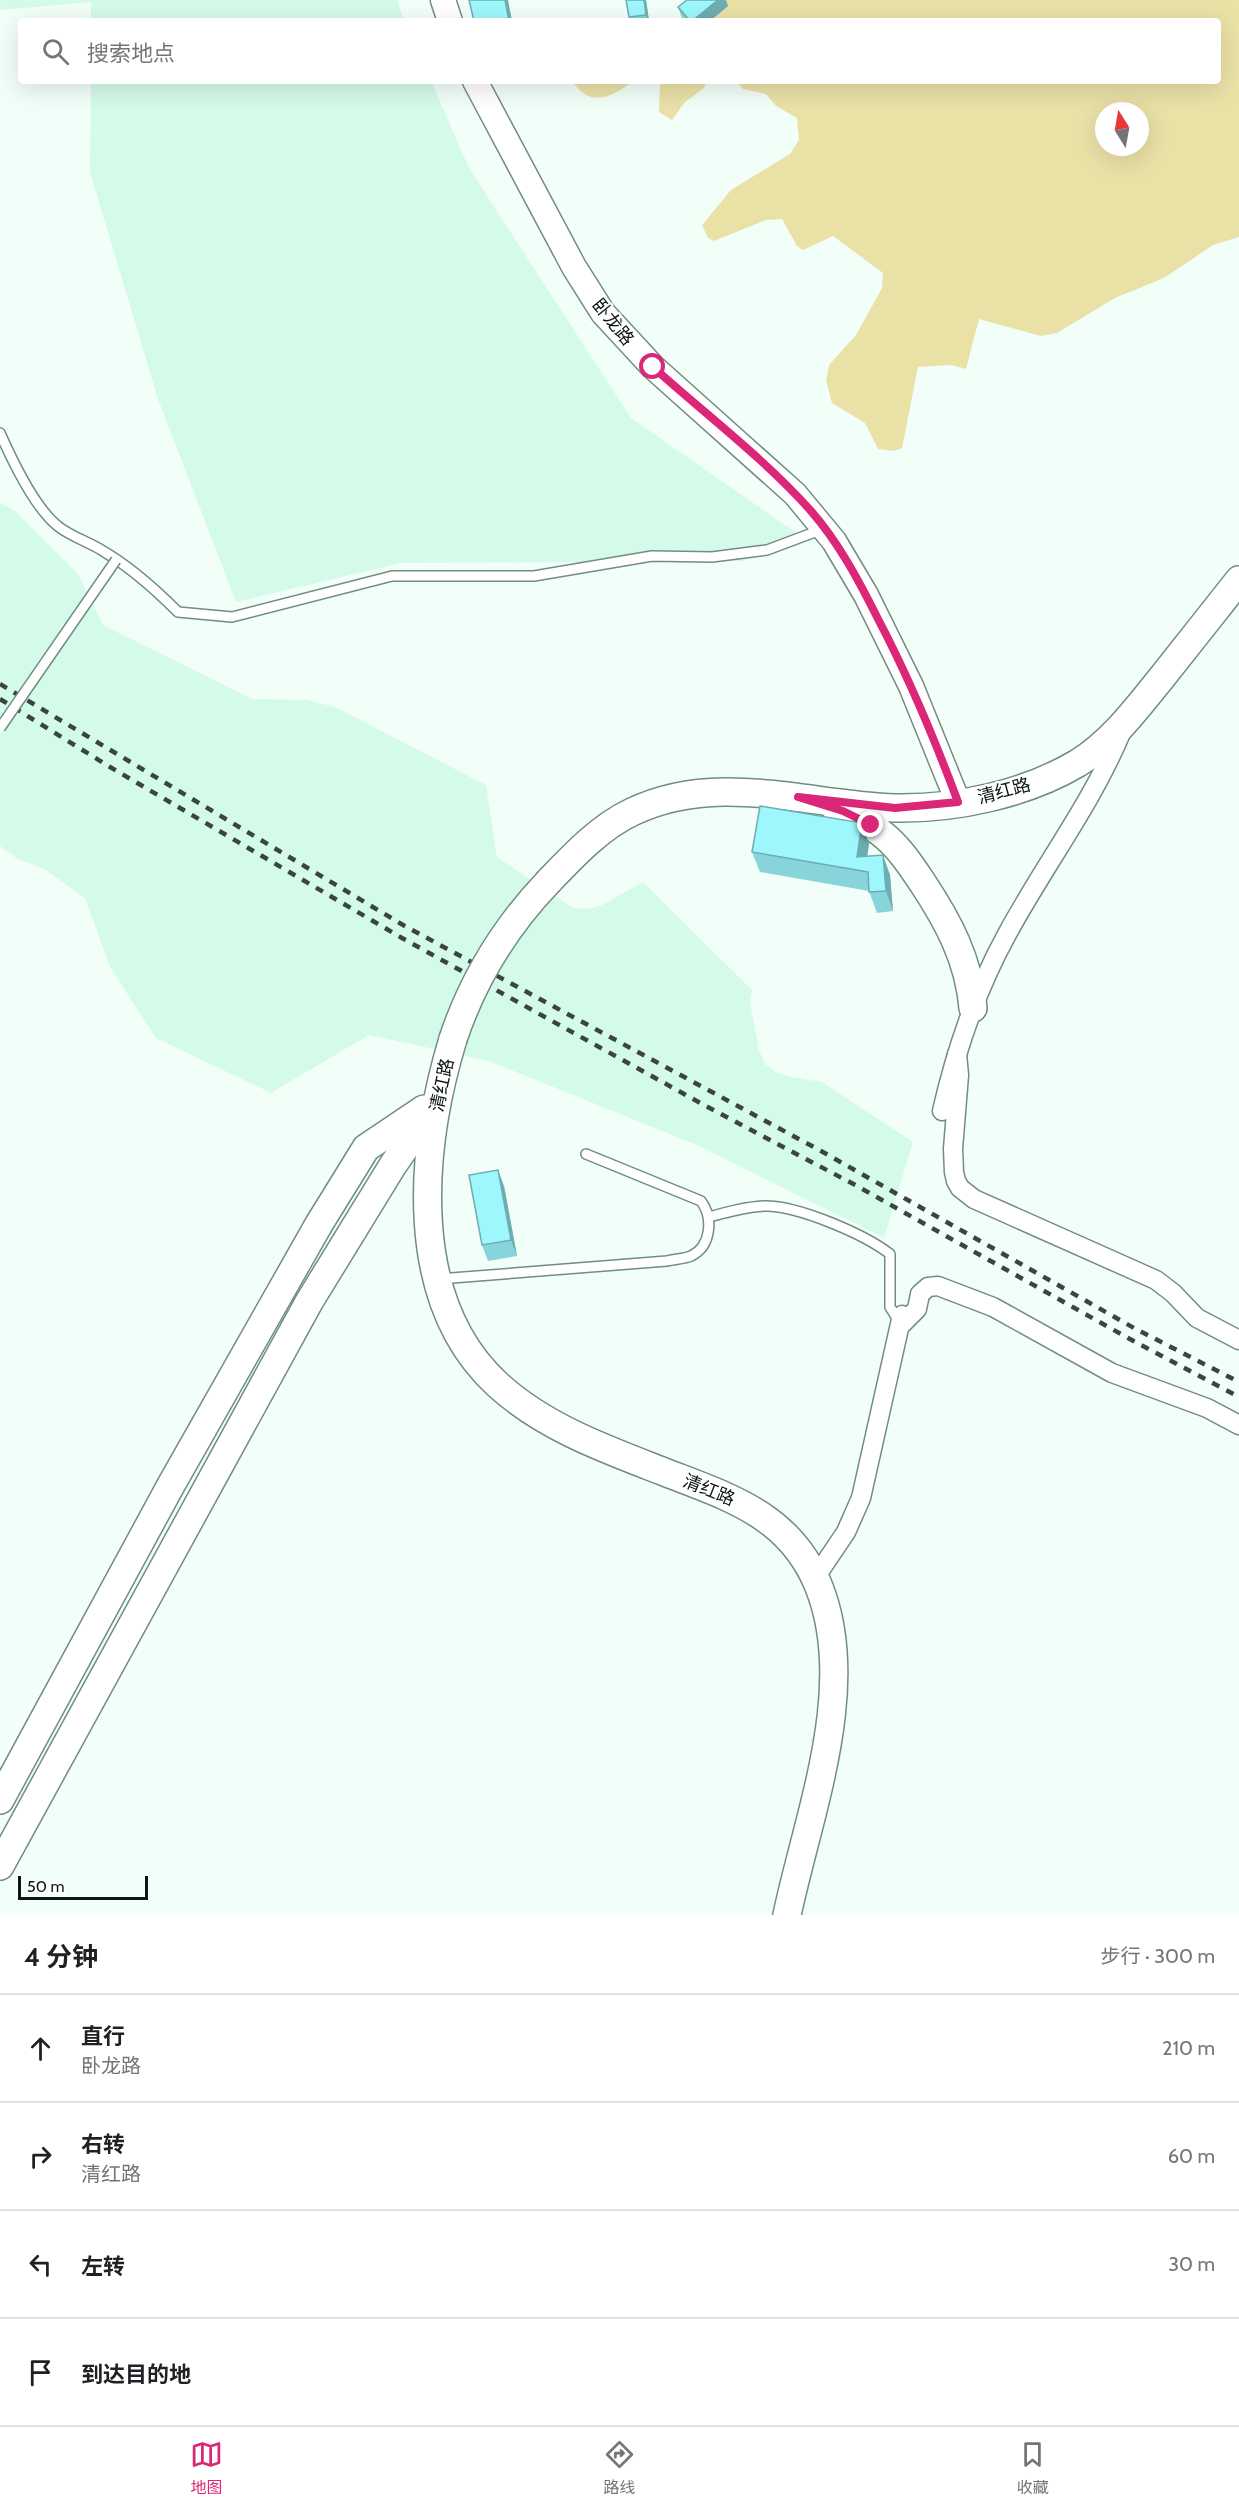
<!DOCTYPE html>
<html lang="zh">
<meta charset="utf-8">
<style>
:root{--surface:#fff;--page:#f2f2f2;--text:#202124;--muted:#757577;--line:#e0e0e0;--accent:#db2777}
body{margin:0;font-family:Cabin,"Noto Sans SC",sans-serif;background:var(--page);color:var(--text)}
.compass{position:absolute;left:1095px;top:102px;width:54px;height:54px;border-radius:50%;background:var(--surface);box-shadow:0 6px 24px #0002;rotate:349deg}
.scale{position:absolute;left:18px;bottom:15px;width:130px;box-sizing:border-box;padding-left:6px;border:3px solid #0c1612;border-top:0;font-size:16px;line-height:21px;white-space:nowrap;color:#0c1612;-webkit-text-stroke:4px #fff;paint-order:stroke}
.stop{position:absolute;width:18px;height:18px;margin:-14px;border:4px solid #db2777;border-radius:50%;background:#fff}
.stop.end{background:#db2777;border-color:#fff;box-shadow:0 2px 6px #0008}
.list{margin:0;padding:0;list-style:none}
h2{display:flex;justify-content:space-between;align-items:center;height:78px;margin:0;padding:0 24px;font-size:26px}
h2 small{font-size:20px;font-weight:400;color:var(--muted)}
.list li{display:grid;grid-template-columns:39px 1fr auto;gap:18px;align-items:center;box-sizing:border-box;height:108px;padding:0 24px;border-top:2px solid var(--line)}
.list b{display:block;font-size:22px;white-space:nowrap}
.list p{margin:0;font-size:20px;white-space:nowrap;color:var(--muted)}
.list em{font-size:20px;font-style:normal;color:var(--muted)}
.icon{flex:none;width:33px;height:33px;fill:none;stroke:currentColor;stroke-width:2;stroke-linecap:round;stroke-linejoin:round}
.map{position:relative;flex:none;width:1239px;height:1915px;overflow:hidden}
.search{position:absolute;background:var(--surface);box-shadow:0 6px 24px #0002;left:18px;right:18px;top:18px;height:66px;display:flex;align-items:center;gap:15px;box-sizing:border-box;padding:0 21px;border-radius:6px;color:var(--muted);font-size:22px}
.sheet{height:510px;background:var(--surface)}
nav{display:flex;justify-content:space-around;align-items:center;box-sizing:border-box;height:84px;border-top:2px solid var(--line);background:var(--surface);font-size:16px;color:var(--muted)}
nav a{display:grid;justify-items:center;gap:3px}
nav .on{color:var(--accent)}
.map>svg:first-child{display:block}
</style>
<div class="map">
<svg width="1239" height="1915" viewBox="0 0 1239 1915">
<rect width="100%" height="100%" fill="#f2fef8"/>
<g fill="#d4fbea">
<path d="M 0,0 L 397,0 L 404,21 L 91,21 L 91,2 L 0,10 Z"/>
<path d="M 91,81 L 431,81 L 469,168 L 631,418 L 798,534 L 745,561 L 401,563 L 236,602 L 158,399 L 90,172 Z"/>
<path d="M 0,503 L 14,510 L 78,574 L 103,625 L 252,699 L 307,700 L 335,707 L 486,785 L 497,857 L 573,908 L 588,909 L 602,905 L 643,882 L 752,990 L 750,1003 L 753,1018 L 759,1050 L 765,1064 L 776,1072 L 790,1077 L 822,1082 L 913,1142 L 884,1238 L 697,1145 L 489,1061 L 369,1035 L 271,1093 L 156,1038 L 110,967 L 85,898 L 44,869 L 16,858 L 0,846 Z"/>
</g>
<g fill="#eae1a7" fill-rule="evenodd">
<path d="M 712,0 L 1239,0 L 1239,237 L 1213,245 L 1164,278 L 1115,298 L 1057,333 L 1041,336 L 979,319 L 966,369 L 951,365 L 918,367 L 902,448 L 894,451 L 878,449 L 865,423 L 832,403 L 826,380 L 829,365 L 856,335 L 882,288 L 883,273 L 833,236 L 803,250 L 797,246 L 782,219 L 766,220 L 714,241 L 708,238 L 702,225 L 731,190 L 790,154 L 799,140 L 797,118 L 776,106 L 766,94 L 743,89 L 736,81 L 1218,81 L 1218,21 L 707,21 ZM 1104,111 L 1140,111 L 1140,147 L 1104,147 Z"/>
<path d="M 572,81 L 634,81 C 611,97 591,109 572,81 Z"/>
<path d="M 660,81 L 707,81 L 704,88 L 685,102 L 672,120 L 659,112 Z"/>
</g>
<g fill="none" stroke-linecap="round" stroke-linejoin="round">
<defs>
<g id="service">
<path d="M 0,433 C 12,460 35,509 59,527 C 72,537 89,542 103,551 C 132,568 155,589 178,612 L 232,617 L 392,576 L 534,576 L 652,556 L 712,557 L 767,550 L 823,529"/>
<path d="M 709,1217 C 727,1212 745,1207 764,1206 C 797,1205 864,1234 890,1254 L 890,1307 L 900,1323"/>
<path d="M 439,1279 L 667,1261 C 674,1259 684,1259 691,1256 C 712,1246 713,1217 701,1201 L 586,1154"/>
</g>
<g id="minor">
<path d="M 957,1054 L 959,1075 L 953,1149 L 954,1172 L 956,1181 L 960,1188 L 974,1199 L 1156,1280 L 1173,1293 L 1197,1318 L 1239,1340"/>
<path d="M 942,1111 C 956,1050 976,991 1006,936 C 1043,867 1091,805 1121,733"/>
<path d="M 901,1325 L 917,1309 L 920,1294 L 928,1287 L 938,1286 L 993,1307 L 1112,1373 L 1207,1408 L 1239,1425"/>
<path d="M 815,1578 L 846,1532 L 861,1498 L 902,1315"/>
</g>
<g id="tertiary">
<path d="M 443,0 L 450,21"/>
<path d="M 475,81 L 574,267 L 603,313 L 653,367 L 795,494 L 834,541 L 866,595 L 911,686 L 958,802"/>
</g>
<g id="secondary">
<path d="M 836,809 C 852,814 867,822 881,833 C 898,846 910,864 922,882 C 948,921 969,960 973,1008"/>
<path d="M 549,881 C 573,856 600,827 632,812 C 717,771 807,805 895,808 C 956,809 1026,794 1078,763 C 1113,741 1137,708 1163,676 C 1188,644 1214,612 1239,580"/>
<path d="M 453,1039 C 420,1148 405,1300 498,1385 C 544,1427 605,1449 662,1471 C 728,1497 790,1514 819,1587 C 859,1688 808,1815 787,1915"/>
<path d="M 0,1800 L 171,1485 L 319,1224 L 366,1148 L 424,1109"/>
<path d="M 0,1866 L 309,1302 L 393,1165 L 435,1104"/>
</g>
</defs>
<use href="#service" stroke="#718d81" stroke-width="12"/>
<use href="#minor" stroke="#718d81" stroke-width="21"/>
<use href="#tertiary" stroke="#718d81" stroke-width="27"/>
<use href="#secondary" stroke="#718d81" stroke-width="30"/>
<use href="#service" stroke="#fff" stroke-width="9"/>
<use href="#minor" stroke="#fff" stroke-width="18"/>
<use href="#tertiary" stroke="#fff" stroke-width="24"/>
<use href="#secondary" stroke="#fff" stroke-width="27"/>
<g stroke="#3a4440" stroke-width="4.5" stroke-dasharray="8 8" stroke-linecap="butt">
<path d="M 0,684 L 403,925 L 821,1151 L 1134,1328 L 1239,1382"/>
<path d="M 0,699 L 110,767 L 402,938 L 704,1105 L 857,1186 L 1128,1338 L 1239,1397"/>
</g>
<defs>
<path id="service-bridge" d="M 0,728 L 116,560"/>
<path id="secondary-bridge" d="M 453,1039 C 473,979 505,927 549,881"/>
</defs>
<use href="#service-bridge" stroke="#718d81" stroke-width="12" stroke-linecap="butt"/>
<use href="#secondary-bridge" stroke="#718d81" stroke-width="30" stroke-linecap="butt"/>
<use href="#service-bridge" stroke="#fff" stroke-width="9"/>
<use href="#secondary-bridge" stroke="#fff" stroke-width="27"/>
</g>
<g fill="#87d4da">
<path d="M 646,0 L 649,21 L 630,21 L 629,17 Z"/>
<path d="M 728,6 L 710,21 L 685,21 L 682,18 L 678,7 Z"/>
<path d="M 862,823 L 869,844 L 867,856 L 890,875 L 893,911 L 877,913 L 869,891 L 760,872 L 752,852 Z"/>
<path d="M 504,1186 L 517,1256 L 488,1261 L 482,1245 Z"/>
</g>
<g fill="#6eadb1">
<path d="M 505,0 L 508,0 L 512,21 L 509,21 Z"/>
<path d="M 644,0 L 646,0 L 649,21 L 648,21 L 646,15 Z"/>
<path d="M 718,0 L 726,0 L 728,6 L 710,21 L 692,21 Z"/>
<path d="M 862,823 L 869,844 L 865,871 L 857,857 Z"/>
<path d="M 883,855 L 890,875 L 893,911 L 886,891 Z"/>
<path d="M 498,1170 L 504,1186 L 517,1256 L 511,1240 Z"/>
</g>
<g fill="#9df7fd" stroke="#6eadb1" stroke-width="1.5">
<path d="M 469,0 L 505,0 L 509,21 L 474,21 Z"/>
<path d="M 626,0 L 644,0 L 646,15 L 629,17 Z"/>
<path d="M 687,0 L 718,0 L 692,21 L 690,21 L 678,7 Z"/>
<path d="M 760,806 L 862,823 L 857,857 L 883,855 L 886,891 L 869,892 L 868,872 L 752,852 Z"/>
<path d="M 498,1170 L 511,1240 L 482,1245 L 469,1175 Z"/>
</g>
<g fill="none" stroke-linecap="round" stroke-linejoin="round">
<path stroke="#db2777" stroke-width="8" d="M 653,367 C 704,413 766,460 811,511 C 839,543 859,581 878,619 C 909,678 935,740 958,802 L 895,808 L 798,797 L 843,811 L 871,825"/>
</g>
<g text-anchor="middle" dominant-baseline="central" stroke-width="4.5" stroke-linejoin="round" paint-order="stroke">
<g font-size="18" fill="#0c1612" stroke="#fff">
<text transform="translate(613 322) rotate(51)">卧龙路</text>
<text transform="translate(1004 791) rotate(-15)">清红路</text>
<text transform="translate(442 1085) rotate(-78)">清红路</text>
<text transform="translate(709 1490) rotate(22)">清红路</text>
</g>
</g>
</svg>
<svg class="compass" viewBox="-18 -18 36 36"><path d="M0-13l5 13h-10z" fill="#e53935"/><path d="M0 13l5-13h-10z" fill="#757577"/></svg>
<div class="scale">50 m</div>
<div class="stop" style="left:653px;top:367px"></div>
<div class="stop end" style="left:871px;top:825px"></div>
<div class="search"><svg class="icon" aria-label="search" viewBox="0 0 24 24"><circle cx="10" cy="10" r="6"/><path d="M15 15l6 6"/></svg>搜索地点</div>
</div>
<section class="sheet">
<h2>4 分钟<small>步行 · 300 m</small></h2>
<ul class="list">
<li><svg class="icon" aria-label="ahead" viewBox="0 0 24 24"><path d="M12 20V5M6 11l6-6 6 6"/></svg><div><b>直行</b><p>卧龙路</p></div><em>210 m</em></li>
<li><svg class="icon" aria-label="right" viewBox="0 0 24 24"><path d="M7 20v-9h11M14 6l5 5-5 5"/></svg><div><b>右转</b><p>清红路</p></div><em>60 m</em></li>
<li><svg class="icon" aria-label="left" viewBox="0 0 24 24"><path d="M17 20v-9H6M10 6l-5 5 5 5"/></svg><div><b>左转</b></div><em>30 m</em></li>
<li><svg class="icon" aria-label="arrive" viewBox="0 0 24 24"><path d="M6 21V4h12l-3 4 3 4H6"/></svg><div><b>到达目的地</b></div></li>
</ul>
</section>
<nav>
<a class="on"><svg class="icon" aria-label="map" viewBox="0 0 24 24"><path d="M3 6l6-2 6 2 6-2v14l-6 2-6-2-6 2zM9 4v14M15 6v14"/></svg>地图</a>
<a><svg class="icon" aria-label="directions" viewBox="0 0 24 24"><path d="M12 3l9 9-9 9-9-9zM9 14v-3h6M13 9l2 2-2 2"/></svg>路线</a>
<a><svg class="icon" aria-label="saved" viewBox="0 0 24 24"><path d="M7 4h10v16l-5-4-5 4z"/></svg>收藏</a>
</nav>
